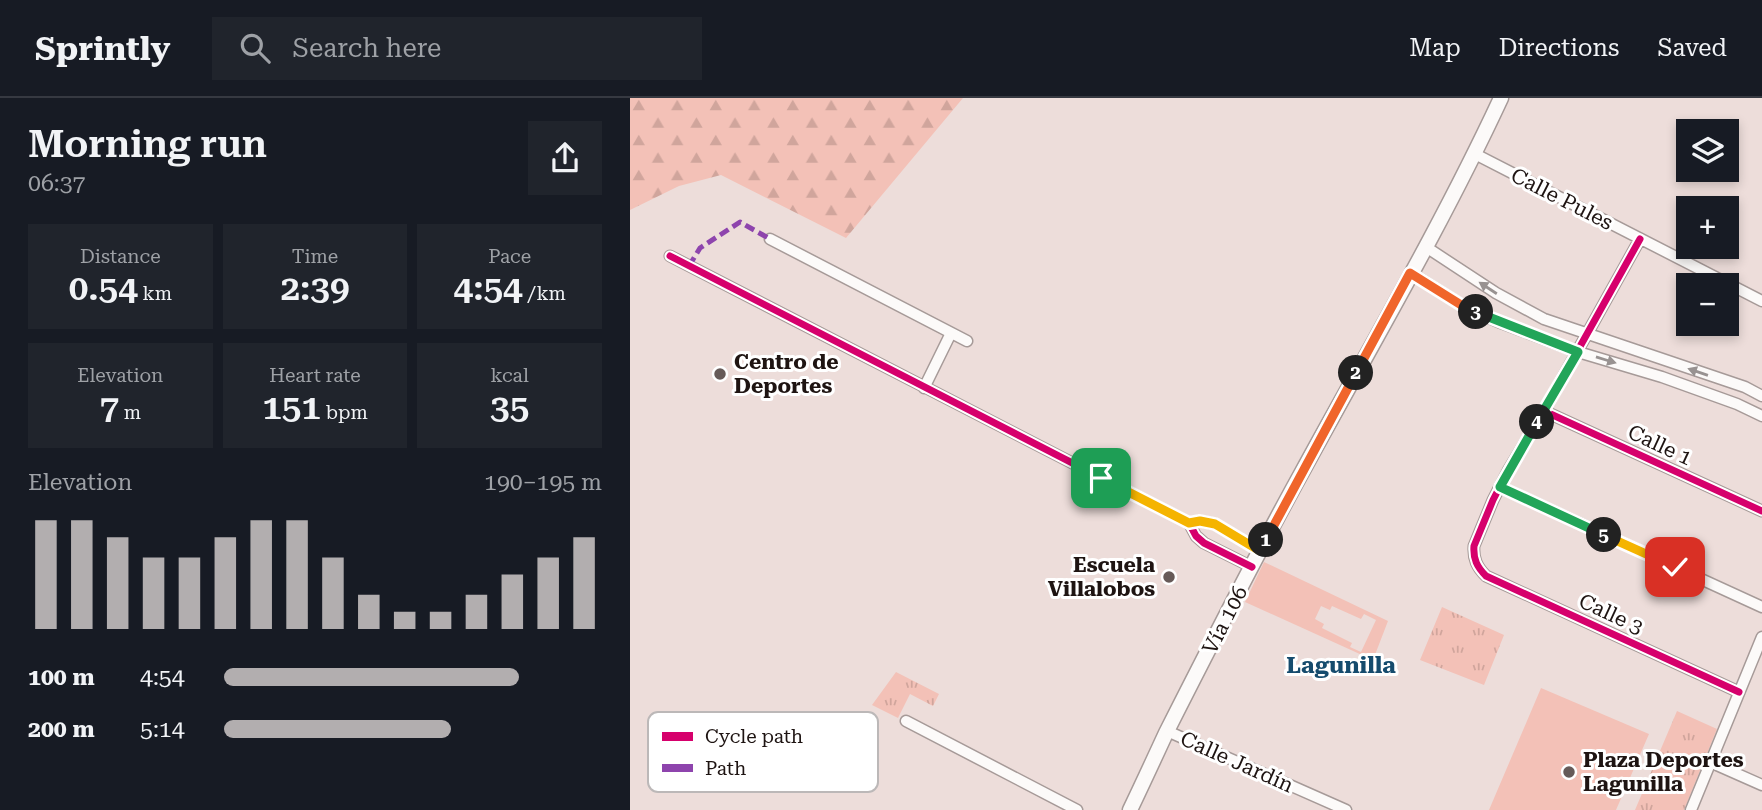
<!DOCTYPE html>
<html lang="en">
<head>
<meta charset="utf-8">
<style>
	:root { --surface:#171b24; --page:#20242c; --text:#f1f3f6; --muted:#9ea1a6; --line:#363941; --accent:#b2aeaf }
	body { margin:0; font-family:"Roboto Serif",serif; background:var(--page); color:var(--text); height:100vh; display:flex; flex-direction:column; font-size:26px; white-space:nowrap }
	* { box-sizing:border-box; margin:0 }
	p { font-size:23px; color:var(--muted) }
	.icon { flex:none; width:38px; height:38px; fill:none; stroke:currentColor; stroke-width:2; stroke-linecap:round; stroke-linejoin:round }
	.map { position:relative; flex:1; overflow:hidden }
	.drawer { display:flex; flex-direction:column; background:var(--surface); width:630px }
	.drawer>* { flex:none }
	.controls { position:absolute; left:1046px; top:21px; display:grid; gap:14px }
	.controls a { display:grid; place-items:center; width:63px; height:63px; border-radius:0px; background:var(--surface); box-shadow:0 4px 10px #0003; font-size:35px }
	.pin { position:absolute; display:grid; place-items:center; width:60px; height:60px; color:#fff; margin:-30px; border-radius:14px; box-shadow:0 4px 10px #0006 }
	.km { position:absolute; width:35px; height:35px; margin:-18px; border-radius:50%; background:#222; color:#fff; font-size:19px; line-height:35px; text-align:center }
	.round { display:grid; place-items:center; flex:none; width:74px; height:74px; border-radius:0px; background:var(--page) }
	.overview { display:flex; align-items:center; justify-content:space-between; height:119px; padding:0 28px }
	h1 { font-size:38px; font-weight:600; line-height:52px }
	.figures { display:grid; grid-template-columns:repeat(3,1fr); gap:10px; height:119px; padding:7px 28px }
	.figures div { display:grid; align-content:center; border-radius:0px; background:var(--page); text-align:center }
	.figures b { font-size:35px; font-weight:600 }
	.figures small { font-size:19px; font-weight:400 }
	.figures p { font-size:19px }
	.chart { height:196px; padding:14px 28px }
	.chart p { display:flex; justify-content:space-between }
	.chart svg { width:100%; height:126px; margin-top:7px; stroke:var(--accent); stroke-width:6 }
	ul { padding:0 28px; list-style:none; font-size:23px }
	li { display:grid; grid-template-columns:112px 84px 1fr; align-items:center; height:52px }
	li i { height:18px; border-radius:9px; background:var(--accent) }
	header { display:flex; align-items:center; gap:42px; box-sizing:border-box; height:98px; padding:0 35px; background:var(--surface); border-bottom:2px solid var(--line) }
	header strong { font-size:33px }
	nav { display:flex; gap:38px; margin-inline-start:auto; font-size:24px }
	.search { width:490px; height:63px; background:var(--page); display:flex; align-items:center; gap:18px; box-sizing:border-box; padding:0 24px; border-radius:0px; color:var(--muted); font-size:26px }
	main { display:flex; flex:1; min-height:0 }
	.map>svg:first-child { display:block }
</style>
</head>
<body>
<header>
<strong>Sprintly</strong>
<div class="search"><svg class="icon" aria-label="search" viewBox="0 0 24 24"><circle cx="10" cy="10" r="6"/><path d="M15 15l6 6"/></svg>Search here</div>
<nav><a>Map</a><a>Directions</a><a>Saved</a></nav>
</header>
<main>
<section class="drawer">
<div class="overview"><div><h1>Morning run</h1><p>06:37</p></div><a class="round"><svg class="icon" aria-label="share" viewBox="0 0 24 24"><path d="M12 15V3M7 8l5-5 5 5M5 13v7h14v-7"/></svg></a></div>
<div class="figures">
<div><p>Distance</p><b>0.54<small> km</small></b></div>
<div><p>Time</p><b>2:39</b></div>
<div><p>Pace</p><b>4:54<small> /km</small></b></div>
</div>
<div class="figures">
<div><p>Elevation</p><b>7<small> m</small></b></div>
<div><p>Heart rate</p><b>151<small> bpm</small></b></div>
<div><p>kcal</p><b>35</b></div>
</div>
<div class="chart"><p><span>Elevation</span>190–195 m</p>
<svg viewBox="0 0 160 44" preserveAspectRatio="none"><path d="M5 44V6M15 44V6M25 44V12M35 44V19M45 44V19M55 44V12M65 44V6M75 44V6M85 44V19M95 44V32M105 44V38M115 44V38M125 44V32M135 44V25M145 44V19M155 44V12"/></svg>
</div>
<ul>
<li><b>100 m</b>4:54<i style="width:78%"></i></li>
<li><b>200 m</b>5:14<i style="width:60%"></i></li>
</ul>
</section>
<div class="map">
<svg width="1132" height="712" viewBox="0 0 1132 712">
	<defs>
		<pattern id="grass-tufts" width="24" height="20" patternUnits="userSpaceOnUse" patternTransform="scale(1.75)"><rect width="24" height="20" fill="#f3c1b7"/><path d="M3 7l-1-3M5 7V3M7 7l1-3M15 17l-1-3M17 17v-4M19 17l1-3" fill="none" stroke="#d0a59c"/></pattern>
		<pattern id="forest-firs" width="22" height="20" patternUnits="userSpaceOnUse" patternTransform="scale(1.75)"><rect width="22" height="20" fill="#f3c1b7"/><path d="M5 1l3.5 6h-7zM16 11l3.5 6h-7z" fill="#d0a59c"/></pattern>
	</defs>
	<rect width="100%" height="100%" fill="#edddda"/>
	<!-- grass -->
	<path fill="url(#grass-tufts)" d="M812 509 874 537 854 587 790 562Z
		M266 574 309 596 303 608 280 596 268 620 242 607Z
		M1047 613 1087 631 1054 712H1005Z"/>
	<!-- forest -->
	<path fill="url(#forest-firs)" d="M0 0H333L216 140 91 77 49 88 0 112Z"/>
	<!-- garden -->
	<path fill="#f3c1b7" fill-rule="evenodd" d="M634 464 758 523 743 562 615 504ZM691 508 700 512 702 508 731 521 734 516 746 522 731 554 720 549 722 545 692 530 694 526 685 521Z
		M911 590 1019 636 986 712H859Z"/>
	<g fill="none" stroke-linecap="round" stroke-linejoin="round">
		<!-- minor casing -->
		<g stroke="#a69a98" stroke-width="13">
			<path id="minor" d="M845 56 1132 203
				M140 141 337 243
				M1010 141 914 313 879 371 863 402 844 448C843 461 847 469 856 478L1109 594
				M796 149 866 195 914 221 1115 289 1132 298
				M40 158 559 425 566 438 574 445 622 469
				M781 175 836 210 871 225 948 254 1032 279 1107 306 1132 318
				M294 290 321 235
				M914 313 1132 413
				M870 389 1132 509
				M559 425 570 423 585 426 630 453
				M276 623 447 712
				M537 633 716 712
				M1080 664 1132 687
				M1061 712 1132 539"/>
		</g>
		<!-- secondary casing -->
		<g stroke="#a69a98" stroke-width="17">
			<path id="secondary" d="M500 712C512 687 524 661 536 635 580 548 624 461 671 376 739 251 811 129 871 0"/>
		</g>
		<!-- minor -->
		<use href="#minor" stroke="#fcfaf9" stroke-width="10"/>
		<!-- secondary -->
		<use href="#secondary" stroke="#fcfaf9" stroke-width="14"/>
		<!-- quiet -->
		<path stroke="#8e44ad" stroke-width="5" stroke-dasharray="10 5" stroke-linecap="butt" d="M59 168 70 150 110 124 140 141"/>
		<!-- cycleway casing -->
		<g stroke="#fff" stroke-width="11">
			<path id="cycleway" d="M1010 141 914 313 879 371 863 402 844 448C843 461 847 469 856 478L1109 594
				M40 158 559 425 566 438 574 445 622 469
				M914 313 1132 413"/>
		</g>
		<!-- cycleway -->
		<use href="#cycleway" stroke="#d6006c" stroke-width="7"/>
	</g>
	<!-- one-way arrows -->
	<defs><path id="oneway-solid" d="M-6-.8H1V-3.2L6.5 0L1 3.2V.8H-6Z" transform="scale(1.75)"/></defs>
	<g fill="#989291">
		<use href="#oneway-solid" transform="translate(858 190) rotate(-147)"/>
		<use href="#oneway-solid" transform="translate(976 262) rotate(17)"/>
		<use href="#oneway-solid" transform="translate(1068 274) rotate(-161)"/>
	</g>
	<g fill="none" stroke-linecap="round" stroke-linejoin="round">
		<!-- split-1 casing -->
		<g stroke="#fff" stroke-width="14">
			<path id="split-1" d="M471 380 559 425 570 423 585 426 630 453 636 442"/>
		</g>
		<!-- split-2 casing -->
		<g stroke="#fff" stroke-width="14">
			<path id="split-2" d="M636 442 726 275"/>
		</g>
		<!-- split-3 casing -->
		<g stroke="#fff" stroke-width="14">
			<path id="split-3" d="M726 275 780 175 836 210 846 214"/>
		</g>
		<!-- split-4 casing -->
		<g stroke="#fff" stroke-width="14">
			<path id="split-4" d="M846 214 948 254 907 324"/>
		</g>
		<!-- split-5 casing -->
		<g stroke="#fff" stroke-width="14">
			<path id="split-5" d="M907 324 870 389 974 437"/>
		</g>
		<!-- split-6 casing -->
		<g stroke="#fff" stroke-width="14">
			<path id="split-6" d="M974 437 1045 469"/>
		</g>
		<!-- split-1 -->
		<use href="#split-1" stroke="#f5b400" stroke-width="9"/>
		<!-- split-2 -->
		<use href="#split-2" stroke="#f0652b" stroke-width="9"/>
		<!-- split-3 -->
		<use href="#split-3" stroke="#f0652b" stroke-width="9"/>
		<!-- split-4 -->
		<use href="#split-4" stroke="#22a559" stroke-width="9"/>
		<!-- split-5 -->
		<use href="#split-5" stroke="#22a559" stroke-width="9"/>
		<!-- split-6 -->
		<use href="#split-6" stroke="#f5b400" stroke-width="9"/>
	</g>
	<!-- markers -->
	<g fill="#665a58" stroke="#fff" stroke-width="2.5">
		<circle cx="90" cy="276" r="7"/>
		<circle cx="539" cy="479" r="7"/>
		<circle cx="939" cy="674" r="7"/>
	</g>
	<g text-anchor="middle" stroke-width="6" stroke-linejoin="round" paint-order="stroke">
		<!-- street labels -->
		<g font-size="21" fill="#1e1412" stroke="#fff">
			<text transform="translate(932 101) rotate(27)" y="7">Calle Pules</text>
			<text transform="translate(1030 347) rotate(25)" y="7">Calle 1</text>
			<text transform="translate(981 516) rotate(25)" y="7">Calle 3</text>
			<text transform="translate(595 522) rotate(-63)" y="7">Vía 106</text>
			<text transform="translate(607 664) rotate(24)" y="7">Calle Jardín</text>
		</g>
		<!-- poi labels -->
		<g font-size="21" font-weight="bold" fill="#1e1412" stroke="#fff" text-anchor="start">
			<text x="104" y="271">Centro de<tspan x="104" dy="24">Deportes</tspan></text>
			<text x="525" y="474" text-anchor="end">Escuela<tspan x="525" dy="24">Villalobos</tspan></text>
			<text x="953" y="669">Plaza Deportes<tspan x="953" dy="24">Lagunilla</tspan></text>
		</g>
		<!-- neighbourhood labels -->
		<g font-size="23" font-weight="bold" fill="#154b6d" stroke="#fff">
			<text x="711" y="575">Lagunilla</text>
		</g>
	</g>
	<!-- legend -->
	<rect x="18" y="614" width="230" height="80" rx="10" fill="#fff" stroke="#bcb8b8" stroke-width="2"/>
	<rect x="32" y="634" width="31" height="9" fill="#d6006c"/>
	<rect x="32" y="666" width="31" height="8" fill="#8e44ad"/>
	<g font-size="19" fill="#1e1412">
		<text x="75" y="645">Cycle path</text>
		<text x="75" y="677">Path</text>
	</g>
</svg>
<div class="controls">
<a><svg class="icon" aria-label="layers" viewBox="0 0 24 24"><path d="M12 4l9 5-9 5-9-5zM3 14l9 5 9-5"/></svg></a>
<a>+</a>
<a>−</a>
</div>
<div class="pin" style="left:471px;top:380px;background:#1e9e55"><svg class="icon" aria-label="arrive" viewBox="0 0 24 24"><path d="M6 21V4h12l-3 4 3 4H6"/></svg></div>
<div class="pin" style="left:1045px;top:469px;background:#d93025"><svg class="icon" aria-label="check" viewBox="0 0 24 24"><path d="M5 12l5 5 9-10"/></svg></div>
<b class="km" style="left:636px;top:442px">1</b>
<b class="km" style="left:726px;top:275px">2</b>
<b class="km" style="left:846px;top:214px">3</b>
<b class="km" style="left:907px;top:324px">4</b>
<b class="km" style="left:974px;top:437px">5</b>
</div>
</main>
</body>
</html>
